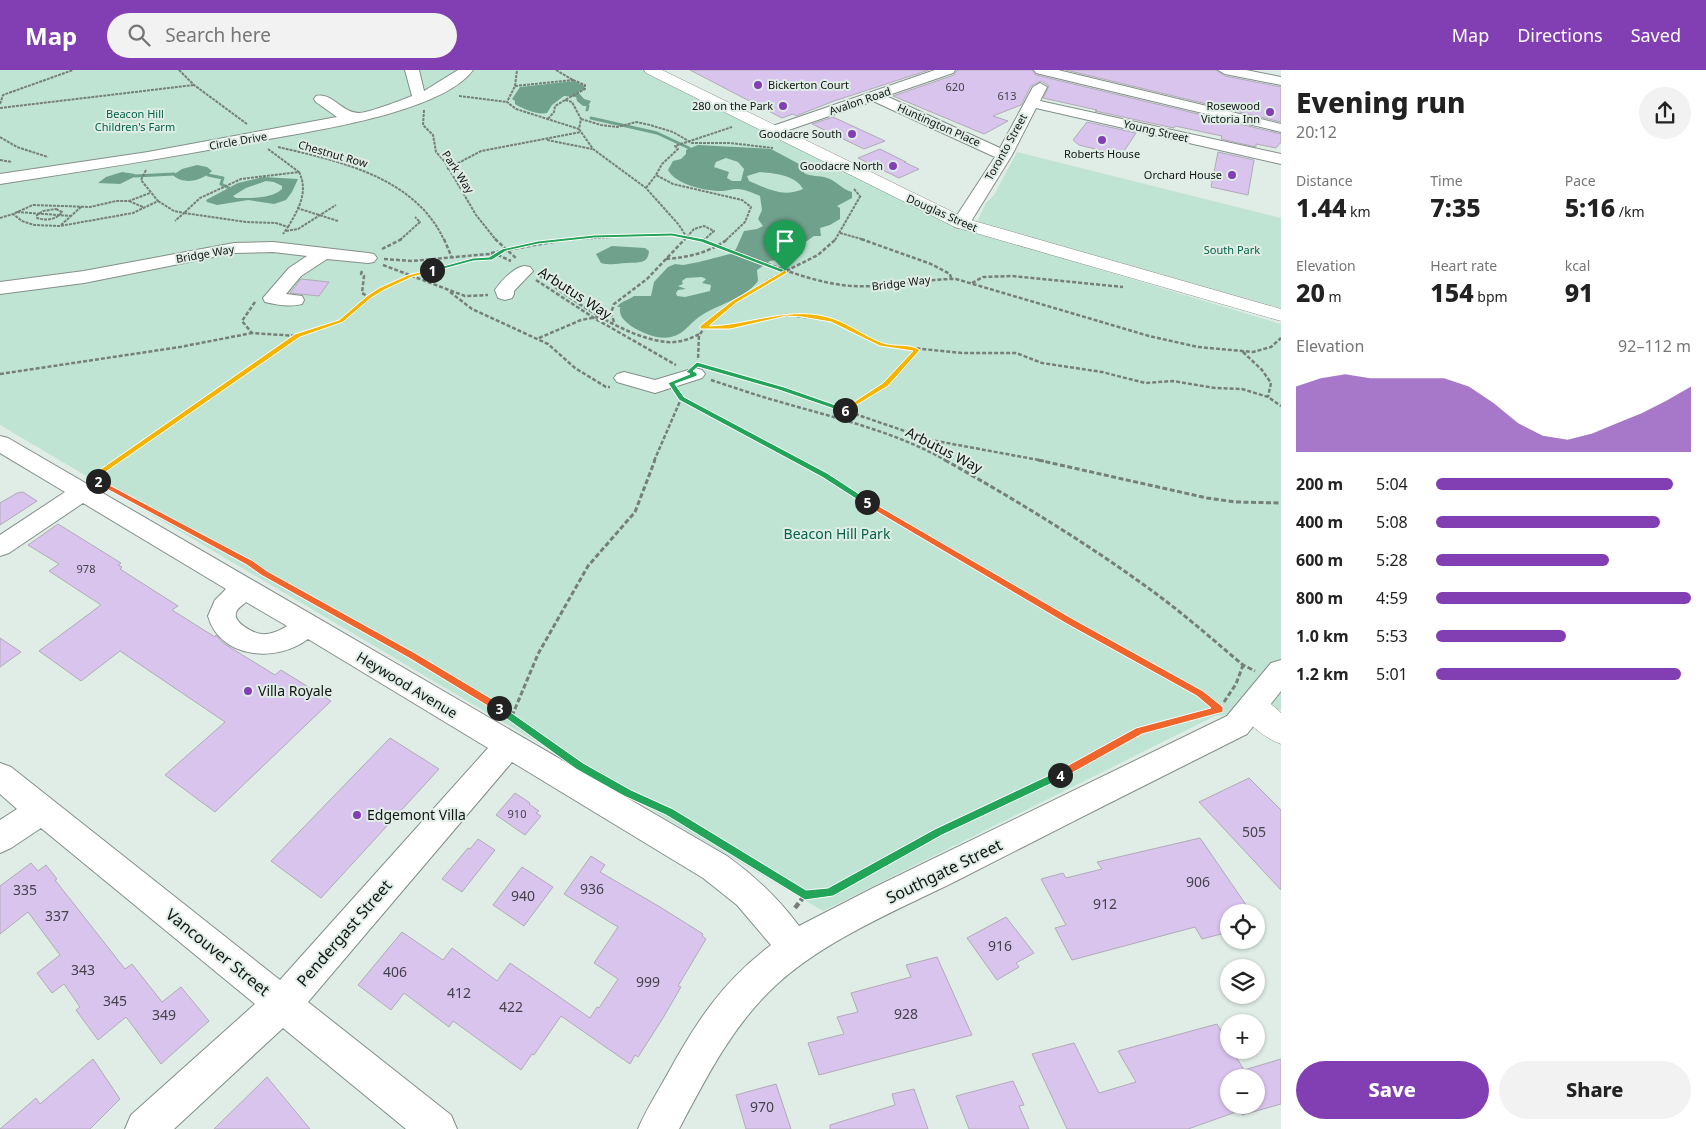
<!DOCTYPE html>
<html lang="en">
<head>
<meta charset="utf-8">
<style>
	:root { --surface:#fff; --page:#f2f2f2; --text:#222; --muted:#767676; --accent:#823fb3 }
	body { margin:0; font-family:"Noto Sans",sans-serif; background:var(--page); color:var(--text); height:100vh; display:flex; flex-direction:column; font-size:19px; white-space:nowrap }
	* { box-sizing:border-box; margin:0 }
	p { font-size:16px; color:var(--muted) }
	.icon { flex:none; width:28px; height:28px; fill:none; stroke:currentColor; stroke-width:2; stroke-linecap:round; stroke-linejoin:round }
	.map { position:relative; flex:1; overflow:hidden }
	.panel { display:flex; flex-direction:column; background:var(--surface); width:425px }
	.panel>* { flex:none }
	.tools { position:absolute; left:1220px; top:834px; display:grid; gap:10px }
	.tools a { display:grid; place-items:center; width:45px; height:45px; border-radius:50%; background:var(--surface); box-shadow:0 1px 4px #0004; font-size:25px }
	.pin { position:absolute; display:grid; place-items:center; width:42px; height:42px; color:#fff; margin:-51px -21px; border-radius:50% 50% 50% 0; rotate:-45deg; box-shadow:0 0 5px #0007 }
	.pin .icon { rotate:45deg }
	.km { position:absolute; width:25px; height:25px; margin:-12px; border-radius:50%; background:#222; color:#fff; font-size:14px; line-height:25px; text-align:center }
	.round { display:grid; place-items:center; flex:none; width:52px; height:52px; border-radius:26px; background:var(--page) }
	.headline { display:flex; align-items:center; justify-content:space-between; height:85px; padding:0 15px }
	h1 { font-size:28px; font-weight:800; line-height:38px }
	.stats { display:grid; grid-template-columns:repeat(3,1fr); gap:8px; height:85px; padding:5px 15px }
	.stats div { display:grid; align-content:center }
	.stats b { font-size:25px; font-weight:800 }
	.stats small { font-size:14px; font-weight:400 }
	.stats p { font-size:14px }
	.chart { height:140px; padding:10px 15px }
	.chart p { display:flex; justify-content:space-between }
	.chart svg { width:100%; height:90px; margin-top:5px; fill:var(--accent); opacity:.7 }
	.cta { display:flex; gap:10px; margin-top:auto; padding:10px 15px }
	.cta a { flex:1; height:58px; border-radius:30px; background:var(--accent); color:#fff; font-size:20px; font-weight:800; line-height:58px; text-align:center }
	.cta a+a { background:var(--page); color:var(--text) }
	ul { padding:0 15px; list-style:none; font-size:16px }
	li { display:grid; grid-template-columns:80px 60px 1fr; align-items:center; height:38px }
	li i { height:12px; border-radius:6px; background:var(--accent) }
	header { display:flex; align-items:center; gap:30px; box-sizing:border-box; height:70px; padding:0 25px; background:var(--accent); color:#fff }
	header strong { font-size:24px }
	nav { display:flex; gap:28px; margin-inline-start:auto; font-size:18px }
	.search { width:350px; height:45px; background:var(--page); display:flex; align-items:center; gap:12px; box-sizing:border-box; padding:0 18px; border-radius:28px; color:var(--muted); font-size:19px }
	main { display:flex; flex:1; min-height:0 }
	.map>svg:first-child { display:block }
</style>
</head>
<body>
<header>
<strong>Map</strong>
<div class="search"><svg class="icon" aria-label="search" viewBox="0 0 24 24"><circle cx="10" cy="10" r="6"/><path d="M15 15l6 6"/></svg>Search here</div>
<nav><a>Map</a><a>Directions</a><a>Saved</a></nav>
</header>
<main>
<div class="map">
<svg width="1281" height="1059" viewBox="0 0 1281 1059">
	<rect width="100%" height="100%" fill="#dfede6"/>
	<!-- green -->
	<path fill="#c0e4d4" d="M0 0H642L869 114 965 159 1281 254V640L1215 646 823 841 0 355Z
		M1017 82 1281 148V238L977 152 986 133 994 125Z"/>
	<!-- water -->
	<path fill="#70a18d" fill-rule="evenodd" d="M574 11 585 16 584 20 578 22 584 29 591 31 588 36H583L577 31 576 27 564 26 552 35 547 43C537 45 523 39 515 34V31L512 29 520 17Z
		M698 75 771 79 801 95 804 103C811 107 819 105 827 108 837 111 841 119 852 122V128L837 136 840 138V149L830 155 820 158 821 166H814L804 173 792 175 789 179 792 182 782 189 770 191 757 200 758 211C744 230 717 234 699 247 689 254 683 265 671 267 658 270 642 263 631 256 624 250 619 247 620 237H617C622 230 628 231 634 226H651L654 212 668 197 675 194 683 195 699 192 730 184 736 179 744 161 757 159 763 156 758 149 762 140 760 126C753 123 745 119 737 119 732 119 726 121 721 121 706 121 676 115 668 100L673 91 681 89 686 84V80ZM726 88 738 92 744 99 741 111H732L727 108 729 102 714 97 716 92ZM760 102C774 103 796 105 803 119 783 128 768 119 749 111L747 106ZM702 207 706 209 702 213 711 215 710 221 685 227 677 226 676 223 678 220 686 219 678 216 683 214 682 211 686 208Z
		M197 95 207 97 212 101C203 110 184 116 173 105L182 99Z
		M122 102 135 104 134 107 120 114 98 113 106 107Z
		M263 107 298 109 292 122 286 130 274 134 248 130 217 135 207 132 206 130 238 113ZM266 111 274 112 282 116V119C271 129 251 128 236 128L233 126 246 118Z
		M612 176 645 178 649 181C648 195 637 192 628 193 616 193 613 196 601 193L596 184Z"/>
	<g fill="none" stroke-linecap="round" stroke-linejoin="round">
		<!-- stream -->
		<path stroke="#70a18d" stroke-width="3" d="M587 40 588 36
			M591 48 657 63 689 78
			M208 105 223 108 221 114 229 118
			M135 106 174 104"/>
	</g>
	<!-- building -->
	<path fill="#d9c4ee" stroke="#b1abb6" fill-rule="evenodd" d="M690 0H929L834 31 796 46 793 44 782 48Z
		M957 0H1032L1036 5 1281 64V72L1276 78 1256 74V77L1221 69 1222 66 1175 56 1174 58 1095 41 1097 40 1043 28 1049 16 1041 11 1031 16 1021 35 993 46 1008 51 984 64 893 26 954 5Z
		M1066 0H1216L1225 6 1281 17V52Z
		M833 47 885 71 864 79 812 54Z
		M1087 52 1136 63 1124 81 1111 83 1079 75 1073 70Z
		M880 79 906 92H904L919 99 899 108 858 88Z
		M1218 82 1254 90 1248 125 1211 117Z
		M301 209 329 212 319 226 290 223Z
		M23 422 37 431 0 455V433L17 423Z
		M58 454 121 493 118 495 122 497 120 499 178 536 172 540 215 567 216 565 223 573 275 605 281 600 331 631 215 742 165 705 225 652 120 581 81 611 39 581 101 535 49 501 59 494 28 475Z
		M0 568 21 582 0 597Z
		M390 668 439 699 321 828 271 791Z
		M1249 708 1281 740V820L1199 732Z
		M515 723 530 733 529 734 539 741 536 743 541 746 525 765 496 745Z
		M1200 768 1251 842H1229V862L1202 869 1195 857 1072 890 1055 858 1066 855 1041 809 1063 803 1066 808 1102 799 1097 792Z
		M478 769 495 780 462 822 442 809 468 778 470 779Z
		M591 786 605 795 600 802 660 837 703 864 702 866 706 869 678 916 681 917 663 948 638 987 635 985 630 994 561 946 534 985 532 984 521 1000 453 951 449 957 404 923 391 940 358 915 402 862 443 890 452 878 497 911 510 893 590 948 597 937 599 938 618 909 594 893 618 857 564 824Z
		M31 793 38 801 46 795 57 809 55 810 125 899 132 894 162 932 181 917 209 951 161 994 126 947 98 970 76 940 80 937 64 914 52 923 37 903 60 885 28 842 0 864V816Z
		M522 797 553 817 524 856 493 835Z
		M1006 847 1034 883 1016 893 1019 897 997 910 967 868Z
		M937 887 972 965 819 1005 808 973 844 964 837 947 858 942 851 923 911 907 906 895Z
		M1217 954 1229 974V980H1232L1244 1000 1281 989V1034L1242 1045 1239 1041 1188 1059H1067L1032 984 1074 973 1099 1023 1136 1012 1118 981ZM1229 1008H1256V1035H1229Z
		M93 989 120 1029 90 1059H0L36 1028 40 1034Z
		M267 1007 310 1059H214Z
		M1013 1011 1024 1035 1019 1036 1029 1059H969L956 1026Z
		M776 1014 791 1059H746L736 1025Z
		M914 1019 928 1059H830V1055L895 1035 892 1024Z"/>
	<g fill="none" stroke-linecap="round" stroke-linejoin="round">
		<!-- minor casing -->
		<g stroke="#838f89" stroke-width="2">
			<path id="minor" d="M405 0H419L424 21 458 0H473C441 44 305 62 252 72 168 88 84 101 0 114V104L148 82 337 47 316 32 314 29 316 26C332 22 342 43 359 43 371 42 399 31 412 26Z
				M935 0H955L953 3 886 26 1000 78 1033 17 1040 13 1047 17 1040 31 1281 84V94L1036 38 1012 85 970 153 967 157 961 158 955 157 952 153 995 87 873 31 777 64H767L765 61 767 58Z
				M1034 0H1058L1281 54V62L1036 3Z
				M1218 0H1246L1281 7V15L1225 4Z
				M273 172 368 183 374 184 377 188 374 192 368 193 327 189 301 206 286 224 302 226 304 230 302 234C290 237 277 235 265 232L263 228 289 198 307 186 273 182 234 183 84 213 0 224V212L84 201 234 173Z
				M524 196 530 197 533 201 514 221V224L512 228 505 230 498 228 495 220C501 211 513 198 524 196Z
				M695 298 702 300 705 304 702 308 655 323 617 312 614 308 617 304 624 302 655 310Z
				M0 366 8 368 727 786C755 806 778 828 799 856L873 818 1227 646 1271 593 1281 590V621L1247 664C1151 712 1054 761 958 810 898 840 824 870 775 916 732 956 706 1008 679 1059H638C646 1040 657 1023 667 1005 696 952 722 912 771 875L737 835 703 808 512 692 308 932 451 1045 457 1059H406L283 958 174 1059H125L131 1045 255 934 41 758 11 778 0 783V750L17 739 0 724V693L11 697 280 910 488 678 308 569C277 593 220 589 208 546L215 530 226 519 83 433 9 483 0 486V465L65 422 0 383ZM246 532 287 556C279 561 270 565 261 564 253 563 233 552 236 543 237 538 243 535 246 532Z"/>
		</g>
		<!-- major casing -->
		<g stroke="#838f89" stroke-width="1">
			<path id="major" d="M644 0H662L967 149 1281 239V251L955 157 646 3Z
				M1253 624 1264 628 1281 643V674C1264 668 1246 653 1238 637L1242 628Z"/>
		</g>
		<!-- path-far3 -->
		<path stroke="#767f7b" stroke-width="2" stroke-dasharray="3 1" stroke-linecap="butt" d="M179 0 194 15 247 54
			M556 0 573 10
			M573 10 585 15V19L565 30 572 32 581 49 579 59 516 39 507 32 515 16Z
			M515 16 517 0
			M459 26 507 32
			M0 34 3 25 73 0
			M0 38 194 15
			M424 40 423 55 433 65 436 82 445 92 476 145 496 170
			M548 49 554 42 555 36 565 30
			M581 49 601 55 617 57 636 52 650 55 673 62 692 73H730L773 78
			M579 59 593 79 646 118 679 155 686 166
			M0 67 17 77 48 87
			M547 70 592 79
			M278 77C339 91 415 107 444 170
			M268 79 299 102 241 109 200 128 184 143 246 152 276 153 288 157 283 164
			M0 90 12 92
			M447 99 481 81 581 62
			M146 100 141 110 158 131 133 143 60 156 34 155 22 151 13 144 33 135 90 137 116 131H129L150 123
			M646 118 656 105
			M854 119 860 126
			M129 131 143 137
			M158 131 174 141 184 143 175 151
			M297 138 338 151
			M56 139 62 142C56 150 46 151 37 148V145L43 141Z
			M17 142 71 146
			M0 148 13 144
			M61 155 81 137
			M288 157C298 140 309 122 299 102
			M286 161 298 159 336 135
			M840 163 865 170
			M400 170 420 152 415 147
			M558 170 672 164 699 170
			M684 170 694 159 704 156 714 161 704 170
			M726 170 745 152 751 137 742 130 673 114 656 105 662 94 678 79 675 76 732 57
			M835 170 861 125"/>
		<!-- path-far2 -->
		<path stroke="#767f7b" stroke-width="2.5" stroke-dasharray="4 2" stroke-linecap="butt" d="M444 169 452 188
			M495 169 517 189
			M693 169C744 180 790 208 842 215 881 220 918 209 956 209L1149 266 1198 277 1253 282 1271 277 1281 268
			M861 169 931 194 950 204 951 208
			M703 171 705 169
			M382 179 402 169
			M491 183 569 169
			M384 189 412 191 488 184 498 185 511 191
			M666 189C690 187 708 183 728 169
			M383 195 465 226 488 225
			M362 201 361 204 364 206 362 223 369 227
			M540 206C574 231 623 267 666 272 677 273 689 270 699 264L698 290
			M536 210 594 248 676 295
			M972 213 983 207 1012 206 1123 217
			M450 222 472 239 548 274 575 298 606 317H610
			M255 232 242 251 252 263 297 266
			M614 252 611 243 614 234 647 209 685 169
			M702 258 730 257 786 245 832 250 882 275 962 283H1016L1042 293 1102 302 1145 313 1173 311 1215 318 1242 319 1268 327 1281 336
			M700 264 710 250 738 230 774 207 818 185 836 169
			M539 268 581 250 603 246
			M1243 282 1262 300 1271 313 1268 327
			M712 299 782 319 931 370 1044 391
			M0 304 180 277 252 263
			M711 310C733 317 755 325 777 331 835 348 894 361 947 391
			M679 328 798 391
			M846 340 885 314 917 280
			M117 391 297 266 341 251 381 219 410 206 473 189H490L498 185
			M654 391 681 329 679 323"/>
		<!-- path-far1 -->
		<path stroke="#767f7b" stroke-width="3" stroke-dasharray="5 2.5" stroke-linecap="butt" d="M796 390 1025 525 1200 623 1219 639
			M945 390C1021 433 1097 479 1167 532 1193 552 1218 574 1243 595L1255 601
			M1038 390 1207 428 1236 432 1281 433
			M93 407 119 390
			M206 470 412 585 512 647
			M1224 632 1236 614 1243 595
			M524 655 512 646 538 584 588 496 635 442 655 390
			M1102 681 1139 660 1210 642"/>
		<!-- path -->
		<path stroke="#767f7b" stroke-width="4.5" stroke-dasharray="6 3" stroke-linecap="butt" d="M758 796 805 825 829 823 938 762 1044 714 1104 680
			M795 838 805 825"/>
		<!-- minor -->
		<use href="#minor" fill="#fff" fill-rule="evenodd"/>
		<!-- major -->
		<use href="#major" fill="#fff" fill-rule="evenodd"/>
	</g>
	<!-- split-1 -->
	<path fill="#22a559" stroke="#fff" d="M672 163 704 169 787 201 783 203 701 172 672 166 594 168 538 174 506 181 492 190 473 191 432 202 429 200 473 188 489 187 502 179 538 171 594 165Z"/>
	<!-- split-2 -->
	<path fill="#f5b400" stroke="#fff" d="M432 199 434 201 412 207 384 220 371 228 343 252 300 267 97 408 101 410V413H96L88 408 295 264 339 250 367 226 379 218 408 205Z"/>
	<!-- split-3 -->
	<path fill="#f0652b" stroke="#fff" d="M98 409 253 491 267 501 415 583 502 635V641H496L409 588 261 505 247 495 96 413 95 411Z"/>
	<!-- split-4 -->
	<path fill="#22a559" stroke="#fff" d="M499 634 583 693 631 720 673 739 806 820 828 818 935 759 1056 702H1063L1064 705 1063 708 942 765 833 826 805 830 666 745 624 726 576 699 496 641 494 638Z"/>
	<!-- split-5 -->
	<path fill="#f0652b" stroke="#fff" d="M864 431H870L1073 549 1203 621 1223 637V642L1142 664 1063 708H1056V702L1136 658 1211 638 1197 626 1067 554 864 434Z"/>
	<!-- split-6 -->
	<path fill="#22a559" stroke="#fff" d="M697 292 784 317 847 339V342H843L779 320 698 297 693 301 697 303V306L675 314 684 327 827 403 870 431V434H864L822 407 679 330 668 313 690 304 686 302Z"/>
	<!-- split-7 -->
	<path fill="#f5b400" stroke="#fff" d="M785 200 787 203 736 233 709 256C751 255 792 234 834 249 851 255 866 267 883 273 895 277 910 273 920 280L888 316 845 342 842 340 843 339 883 313 913 281 880 276 831 252 802 247 786 246 730 259H700V256L732 231Z"/>
	<!-- markers -->
	<g fill="#823fb3" stroke="#dfede6" stroke-width="2">
		<circle cx="758" cy="15" r="5"/>
		<circle cx="783" cy="36" r="5"/>
		<circle cx="1270" cy="42" r="5"/>
		<circle cx="852" cy="64" r="5"/>
		<circle cx="1102" cy="70" r="5"/>
		<circle cx="893" cy="96" r="5"/>
		<circle cx="1232" cy="105" r="5"/>
		<circle cx="248" cy="621" r="5"/>
		<circle cx="357" cy="745" r="5"/>
	</g>
	<g text-anchor="middle" stroke-width="4" stroke-linejoin="round" paint-order="stroke">
		<!-- far-poi labels -->
		<g font-size="11" fill="#121614" stroke="#dfede6" text-anchor="end">
			<text x="768" y="19" text-anchor="start">Bickerton Court</text>
			<text x="773" y="40">280 on the Park</text>
			<text x="1260" y="40">Rosewood<tspan x="1260" dy="13">Victoria Inn</tspan></text>
			<text x="842" y="68">Goodacre South</text>
			<text x="1102" y="88" text-anchor="middle">Roberts House</text>
			<text x="883" y="100">Goodacre North</text>
			<text x="1222" y="109">Orchard House</text>
		</g>
		<!-- number labels -->
		<g font-size="11" fill="#44424a">
			<text x="955" y="21">620</text>
			<text x="1007" y="30">613</text>
			<text x="86" y="503">978</text>
			<text x="517" y="748">910</text>
		</g>
		<!-- far-street labels -->
		<g font-size="11" fill="#121614" stroke="#dfede6">
			<text transform="translate(860 31) rotate(-19)" y="4">Avalon Road</text>
			<text transform="translate(939 55) rotate(24)" y="4">Huntington Place</text>
			<text transform="translate(1156 61) rotate(13)" y="4">Young Street</text>
			<text transform="translate(238 71) rotate(-10)" y="4">Circle Drive</text>
			<text transform="translate(1006 77) rotate(-61)" y="4">Toronto Street</text>
			<text transform="translate(333 84) rotate(16)" y="4">Chestnut Row</text>
			<text transform="translate(458 102) rotate(57)" y="4">Park Way</text>
			<text transform="translate(942 143) rotate(24)" y="4">Douglas Street</text>
			<text transform="translate(205 184) rotate(-10)" y="4">Bridge Way</text>
			<text transform="translate(901 213) rotate(-7)" y="4">Bridge Way</text>
		</g>
		<!-- far-park labels -->
		<g font-size="11" fill="#036449" stroke="#dfede6">
			<text x="135" y="48">Beacon Hill<tspan x="135" dy="13">Children's Farm</tspan></text>
			<text x="1232" y="184">South Park</text>
		</g>
		<!-- street labels -->
		<g font-size="14" fill="#121614" stroke="#dfede6">
			<text transform="translate(575 223) rotate(33)" y="5">Arbutus Way</text>
			<text transform="translate(944 380) rotate(27)" y="5">Arbutus Way</text>
			<text transform="translate(407 615) rotate(31)" y="5">Heywood Avenue</text>
		</g>
		<!-- park labels -->
		<g font-size="14" fill="#036449" stroke="#dfede6">
			<text x="837" y="469">Beacon Hill Park</text>
		</g>
		<!-- poi labels -->
		<g font-size="14" fill="#121614" stroke="#dfede6" text-anchor="start">
			<text x="258" y="626">Villa Royale</text>
			<text x="367" y="750">Edgemont Villa</text>
		</g>
		<!-- near-number labels -->
		<g font-size="14" fill="#44424a">
			<text x="1254" y="767">505</text>
			<text x="1198" y="817">906</text>
			<text x="592" y="824">936</text>
			<text x="25" y="825">335</text>
			<text x="523" y="831">940</text>
			<text x="1105" y="839">912</text>
			<text x="57" y="851">337</text>
			<text x="1000" y="881">916</text>
			<text x="83" y="905">343</text>
			<text x="395" y="907">406</text>
			<text x="648" y="917">999</text>
			<text x="459" y="928">412</text>
			<text x="115" y="936">345</text>
			<text x="511" y="942">422</text>
			<text x="906" y="949">928</text>
			<text x="164" y="950">349</text>
			<text x="762" y="1042">970</text>
		</g>
		<!-- near-street labels -->
		<g font-size="16" fill="#121614" stroke="#dfede6">
			<text transform="translate(944 801) rotate(-26)" y="6">Southgate Street</text>
			<text transform="translate(344 863) rotate(-49)" y="6">Pendergast Street</text>
			<text transform="translate(218 882) rotate(39)" y="6">Vancouver Street</text>
		</g>
	</g>
</svg>
<div class="tools">
<a><svg class="icon" aria-label="locate" viewBox="0 0 24 24"><circle cx="12" cy="12" r="6"/><path d="M12 2v4M12 18v4M2 12h4M18 12h4"/></svg></a>
<a><svg class="icon" aria-label="layers" viewBox="0 0 24 24"><path d="M12 4l9 5-9 5-9-5zM3 14l9 5 9-5"/></svg></a>
<a>+</a>
<a>−</a>
</div>
<div class="pin" style="left:785px;top:201px;background:#1e9e55"><svg class="icon" aria-label="arrive" viewBox="0 0 24 24"><path d="M6 21V4h12l-3 4 3 4H6"/></svg></div>
<b class="km" style="left:432px;top:200px">1</b>
<b class="km" style="left:98px;top:411px">2</b>
<b class="km" style="left:499px;top:638px">3</b>
<b class="km" style="left:1060px;top:705px">4</b>
<b class="km" style="left:867px;top:432px">5</b>
<b class="km" style="left:845px;top:340px">6</b>
</div>
<section class="panel">
<div class="headline"><div><h1>Evening run</h1><p>20:12</p></div><a class="round"><svg class="icon" aria-label="share" viewBox="0 0 24 24"><path d="M12 15V3M7 8l5-5 5 5M5 13v7h14v-7"/></svg></a></div>
<div class="stats">
<div><p>Distance</p><b>1.44<small> km</small></b></div>
<div><p>Time</p><b>7:35</b></div>
<div><p>Pace</p><b>5:16<small> /km</small></b></div>
</div>
<div class="stats">
<div><p>Elevation</p><b>20<small> m</small></b></div>
<div><p>Heart rate</p><b>154<small> bpm</small></b></div>
<div><p>kcal</p><b>91</b></div>
</div>
<div class="chart"><p><span>Elevation</span>92–112 m</p>
<svg viewBox="0 0 160 44" preserveAspectRatio="none"><path d="M0 44V12L10 8L20 6L30 8L40 8L50 8L60 8L70 12L80 20L90 30L100 36L110 38L120 35L130 30L140 25L150 19L160 12V44z"/></svg>
</div>
<ul>
<li><b>200 m</b>5:04<i style="width:93%"></i></li>
<li><b>400 m</b>5:08<i style="width:88%"></i></li>
<li><b>600 m</b>5:28<i style="width:68%"></i></li>
<li><b>800 m</b>4:59<i style="width:100%"></i></li>
<li><b>1.0 km</b>5:53<i style="width:51%"></i></li>
<li><b>1.2 km</b>5:01<i style="width:96%"></i></li>
</ul>
<div class="cta"><a>Save</a><a>Share</a></div>
</section>
</main>
</body>
</html>
